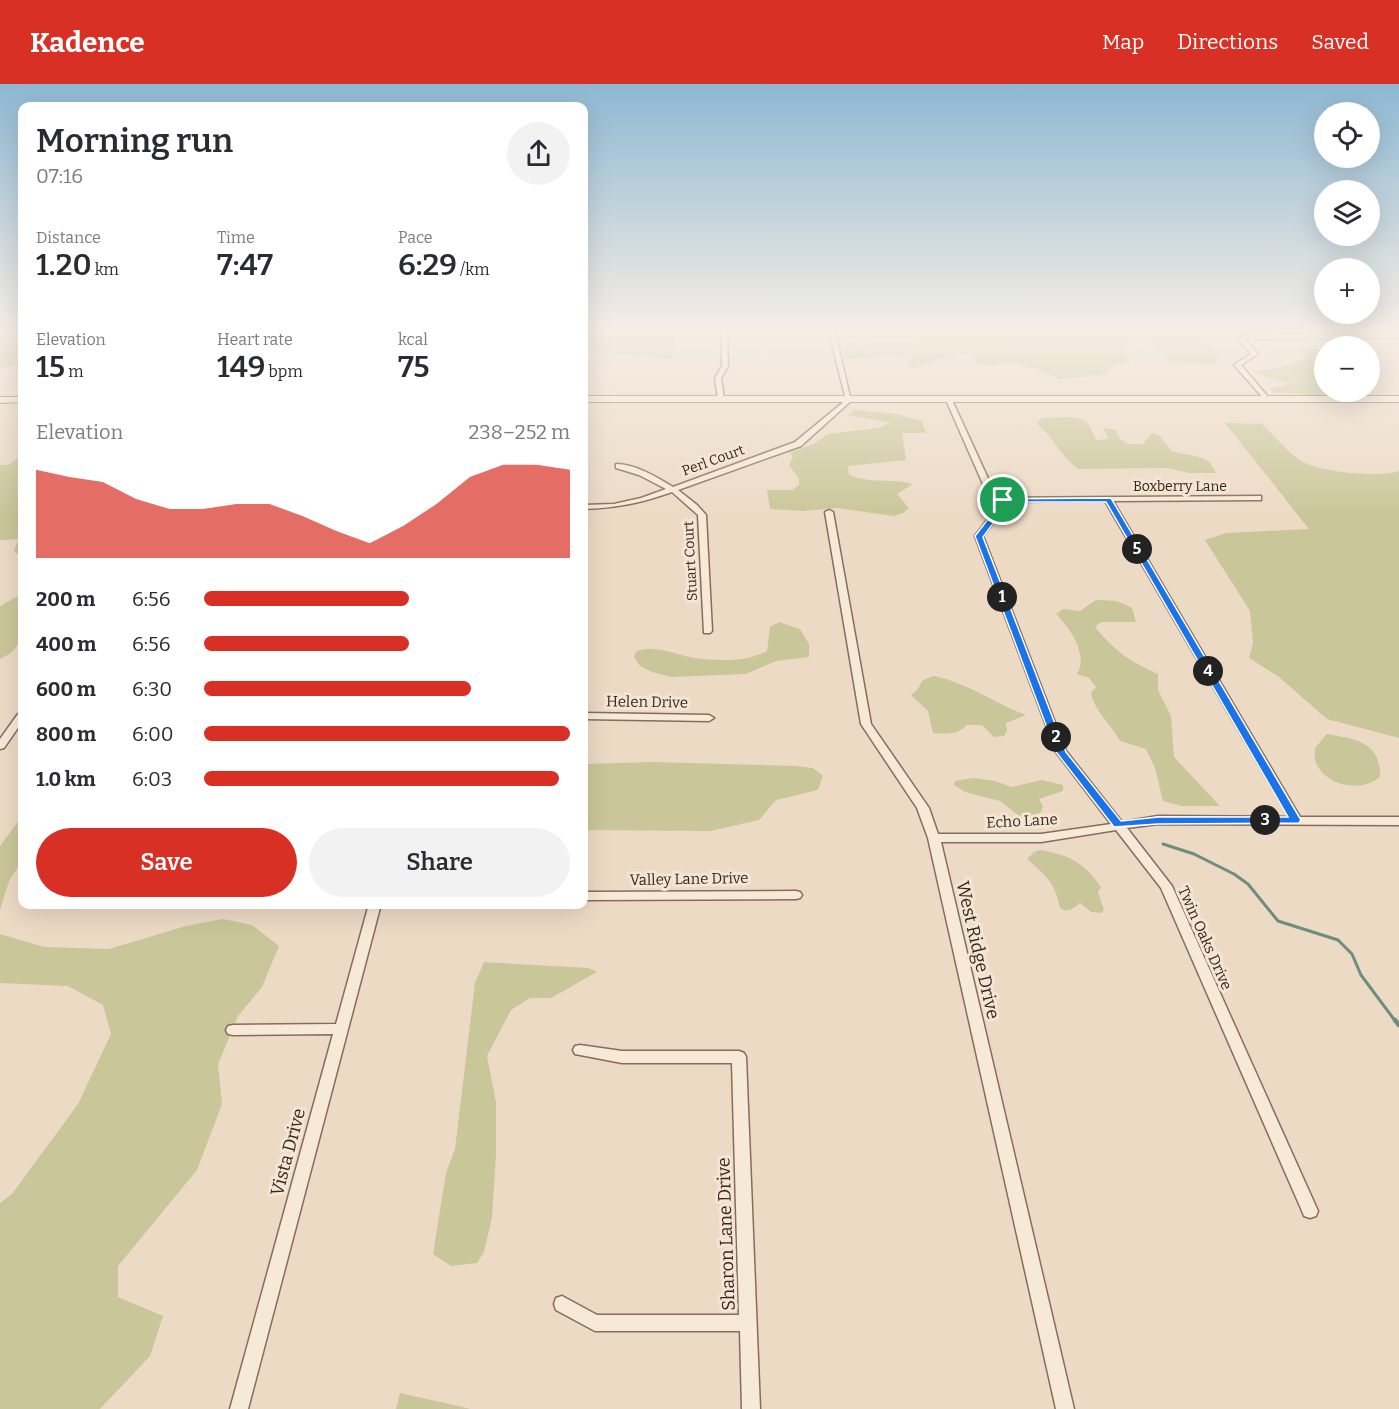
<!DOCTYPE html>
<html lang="en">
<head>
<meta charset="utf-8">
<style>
	:root { --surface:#fff; --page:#f2f2f3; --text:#2b2b33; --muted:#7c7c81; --accent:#d93025 }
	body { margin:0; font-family:Bitter,serif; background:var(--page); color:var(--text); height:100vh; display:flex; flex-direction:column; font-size:22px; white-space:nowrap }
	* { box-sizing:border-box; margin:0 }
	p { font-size:20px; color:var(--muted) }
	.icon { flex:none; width:33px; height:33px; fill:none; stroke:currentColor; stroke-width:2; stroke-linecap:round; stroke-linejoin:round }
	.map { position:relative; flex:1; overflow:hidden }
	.drawer { position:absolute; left:18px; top:18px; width:570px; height:807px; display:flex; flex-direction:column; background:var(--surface); border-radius:12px; box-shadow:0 6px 24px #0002 }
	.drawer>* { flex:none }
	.tools { position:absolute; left:1314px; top:18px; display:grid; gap:12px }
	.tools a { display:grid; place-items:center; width:66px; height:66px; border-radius:50%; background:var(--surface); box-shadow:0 6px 24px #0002; font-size:30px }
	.pin { position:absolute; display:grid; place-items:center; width:51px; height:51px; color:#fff; margin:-26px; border:3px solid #fff; border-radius:50%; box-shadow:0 2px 6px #0007 }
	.km { position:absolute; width:30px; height:30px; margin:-15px; border-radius:50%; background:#222; color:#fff; font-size:16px; line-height:30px; text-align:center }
	.round { display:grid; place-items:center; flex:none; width:63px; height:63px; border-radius:32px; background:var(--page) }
	.head { display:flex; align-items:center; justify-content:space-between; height:102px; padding:0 18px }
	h1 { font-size:33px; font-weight:600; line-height:45px }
	.metrics { display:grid; grid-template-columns:repeat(3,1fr); gap:9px; height:102px; padding:6px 18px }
	.metrics div { display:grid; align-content:center }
	.metrics b { font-size:30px; font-weight:600 }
	.metrics small { font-size:16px; font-weight:400 }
	.metrics p { font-size:16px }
	.chart { height:168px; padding:12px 18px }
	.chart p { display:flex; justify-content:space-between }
	.chart svg { width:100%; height:108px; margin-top:6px; fill:var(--accent); opacity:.7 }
	.button { display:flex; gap:12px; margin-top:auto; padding:12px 18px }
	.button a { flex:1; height:69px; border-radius:36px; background:var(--accent); color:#fff; font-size:24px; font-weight:600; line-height:69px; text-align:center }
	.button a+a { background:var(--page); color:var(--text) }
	ul { padding:0 18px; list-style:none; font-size:20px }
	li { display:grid; grid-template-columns:96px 72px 1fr; align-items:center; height:45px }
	li i { height:15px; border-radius:8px; background:var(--accent) }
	header { display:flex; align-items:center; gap:36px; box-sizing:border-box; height:84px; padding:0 30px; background:var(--accent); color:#fff }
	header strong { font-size:28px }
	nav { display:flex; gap:33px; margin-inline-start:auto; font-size:21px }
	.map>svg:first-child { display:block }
</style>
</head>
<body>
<header>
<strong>Kadence</strong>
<nav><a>Map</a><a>Directions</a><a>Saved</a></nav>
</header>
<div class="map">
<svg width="1399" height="1325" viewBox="0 0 1399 1325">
	<rect width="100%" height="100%" fill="#ecdac5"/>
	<!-- green -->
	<path fill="#c9c799" d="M584 248H677L674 251 673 275 595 268 584 263Z
		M927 248H1208L1206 253C1210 263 1221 268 1217 280L1168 279 1165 271 1142 256 1126 263 1124 267 1130 278 1113 282 1108 290 1059 295 1036 285 1012 279 1003 278 996 282 977 281 971 269 959 270 914 284 908 282 912 271 844 275 842 266 845 258 854 259 860 264 875 257 908 258 914 253Z
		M0 253H22V281L0 284Z
		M1297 265 1324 266V273L1318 276 1324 279V308H1341L1343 310 1322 312 1274 308 1270 305C1276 302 1281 304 1287 300L1286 298 1271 295 1252 287 1270 286 1306 275Z
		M854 326 897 330 922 337 926 349H902L906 376 848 382 849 391C869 400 892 394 913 400L897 410 909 424 903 429 894 432 837 424 803 427 770 425 767 406H792L799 401V395L789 381 793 373 790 368 814 360 827 350 878 344 891 339 848 331Z
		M1070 333C1086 334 1091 341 1096 356L1109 355 1103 344 1116 346 1119 354 1128 360H1143L1152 349 1160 352 1171 367C1189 373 1208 368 1216 389H1190L1167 384 1078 385C1061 372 1053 353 1037 340L1041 334Z
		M1225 339 1262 340C1273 350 1290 371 1303 378 1322 388 1379 394 1399 387V654L1327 635 1279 593 1249 574 1253 559 1250 527 1205 456 1226 449 1309 445Z
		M22 370V469L17 470 14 466 19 455 0 456V381H9Z
		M22 510V556L11 569 0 575V522Z
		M1096 516 1117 517 1132 524 1136 538H1101L1095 543C1115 567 1129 577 1158 590V606L1171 632 1174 673 1220 722H1181L1163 717 1155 684 1146 665 1120 657C1111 640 1095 628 1091 609L1096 603 1089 594 1077 590C1089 571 1069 543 1056 530L1063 525 1080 527Z
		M779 538 800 545 809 560V573L776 577 746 590 671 593 652 588 640 582 634 573 636 568C653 558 681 574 703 575 724 577 748 577 767 567L770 543Z
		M933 592C966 598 994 619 1026 631L1006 639 1007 647 1004 652 994 653 982 641H967C957 651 947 650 933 649L928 627 911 611 918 605 922 597Z
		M1327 650C1356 655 1381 658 1380 693 1361 709 1326 702 1316 679 1314 675 1315 668 1315 664Z
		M653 678 797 682 813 684 823 692 818 706 776 716 759 736 710 747 584 746V680Z
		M973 694 995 697 1012 703 1042 696 1063 701V707L1039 715 1043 722 1041 728 1030 734H1022L1000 717 965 708 954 701 955 697Z
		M22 732V777L9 797 0 826V762Z
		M1040 766C1069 771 1084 778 1101 803L1098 808 1104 826 1101 829 1091 828 1080 819C1073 825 1068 829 1060 824 1055 798 1046 792 1027 775L1034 768Z
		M223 835 252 841 279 862 262 903 238 932 218 980 222 1020 197 1086 118 1182V1213L163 1232 150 1272 100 1325H0V1119L12 1110 78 1020 111 950 103 921 68 902 0 899V850L44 863 109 865 186 842Z
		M484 878 588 884 597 888 551 914H530L511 926 487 972 496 1018V1072L492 1133 484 1168 477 1179 451 1182 433 1170 446 1089 455 1065 475 899Z
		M400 1309 467 1324 470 1325H396Z"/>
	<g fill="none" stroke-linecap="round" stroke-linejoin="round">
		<!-- stream-far1 -->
		<path stroke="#6d8d80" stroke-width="3" d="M1163 760 1194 770 1234 790 1248 800 1278 837 1338 856 1352 870 1361 891 1396 938"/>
		<!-- stream -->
		<path stroke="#6d8d80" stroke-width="4.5" d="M1395 936 1399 941"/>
		<!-- minor casing -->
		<g stroke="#866c5c" stroke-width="3">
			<path id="minor" d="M721 248H727L728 282 721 294 724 315 721 317 718 315 715 294 722 282Z
				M829 248H835L851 317 801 362 678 406 697 421 706 431 712 547 710 549H704L698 431 672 408C641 419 616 424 584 425V421L614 420 641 414 666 405 639 391 616 384V380C635 380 657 393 673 403L795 358 846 316Z
				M1399 250V254L1245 255 1258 270 1241 281 1269 314 1270 315 1267 317 1265 316 1234 281 1251 270 1239 256 1243 251Z
				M949 314 952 316 997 414 1261 412V416H1258L1113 417 1300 733H1399V741L1158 740 1127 744 1172 802 1318 1127 1316 1132 1310 1134 1304 1132 1302 1127 1161 804 1116 746 1041 758H941L1074 1325H1056L928 754 917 724 861 640 825 428 829 426 833 428 871 640 929 724 938 750H1041L1111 740 1056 668 975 452 992 430 990 416 946 316ZM1105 417 1289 733 1158 732 1122 738 1066 667 983 452 1000 430 998 418Z
				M22 629V638L4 664 0 665V655L18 630Z
				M584 629 709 631 714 634 709 637 584 635Z
				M796 807 800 808 802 811 800 814 796 815 584 816V808Z
				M369 820H381L248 1325H230L333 950 233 951 228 950 226 946 228 942 233 941 336 940Z
				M580 961 622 967H739L744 969 746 973 760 1325H742L740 1247H595L556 1226 554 1220 556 1214 562 1212 597 1231H739L732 979H622L575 970 573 966 575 962Z"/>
		</g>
		<!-- tertiary casing -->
		<g stroke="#866c5c" stroke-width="2">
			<path id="tertiary" d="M584 312H1399V318H584Z
				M0 313H22V318L0 319Z"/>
		</g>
		<!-- minor -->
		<use href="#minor" fill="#f7e9d7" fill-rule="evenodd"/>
		<!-- tertiary -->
		<use href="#tertiary" fill="#f7e9d7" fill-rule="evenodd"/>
	</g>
	<!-- sky -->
	<linearGradient id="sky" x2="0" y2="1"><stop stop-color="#8db8d3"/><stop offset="0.57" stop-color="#f6eee5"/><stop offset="1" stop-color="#f6eee5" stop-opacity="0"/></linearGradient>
	<rect width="1399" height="433" fill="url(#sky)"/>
	<!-- route -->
	<path fill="#1a73e8" stroke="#fff" stroke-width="1.5" fill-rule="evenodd" d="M1111 414 1301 736 1299 739 1158 740 1114 743 1056 668 975 452 992 430 991 415ZM998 418H1106L1288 733H1158L1121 737 1066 668 983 453 1000 430Z"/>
	<g text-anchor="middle" stroke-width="6" stroke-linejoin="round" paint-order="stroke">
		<!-- far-street labels -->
		<g font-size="14" fill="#36271f" stroke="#f4e5d4">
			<text transform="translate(713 376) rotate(-20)" y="5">Perl Court</text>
			<text x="1180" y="407">Boxberry Lane</text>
			<text transform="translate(690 477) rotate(-93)" y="5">Stuart Court</text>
		</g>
		<!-- street labels -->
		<g font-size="15" fill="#36271f" stroke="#f4e5d4">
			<text transform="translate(647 618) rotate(1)" y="5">Helen Drive</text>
			<text transform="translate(1022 737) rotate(-3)" y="5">Echo Lane</text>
			<text transform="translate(689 795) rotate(-1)" y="5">Valley Lane Drive</text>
			<text transform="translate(1205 854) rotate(66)" y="5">Twin Oaks Drive</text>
		</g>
		<!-- near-street labels -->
		<g font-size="18" fill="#36271f" stroke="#f4e5d4">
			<text transform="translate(978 866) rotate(77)" y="6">West Ridge Drive</text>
			<text transform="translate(288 1068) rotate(-75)" y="6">Vista Drive</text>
			<text transform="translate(726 1150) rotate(-92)" y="6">Sharon Lane Drive</text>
		</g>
	</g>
</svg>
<div class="tools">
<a><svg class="icon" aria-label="locate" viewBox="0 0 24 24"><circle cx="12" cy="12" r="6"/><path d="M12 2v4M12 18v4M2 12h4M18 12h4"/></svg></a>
<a><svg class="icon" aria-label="layers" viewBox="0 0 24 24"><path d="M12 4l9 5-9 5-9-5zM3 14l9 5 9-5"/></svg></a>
<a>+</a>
<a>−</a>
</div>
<div class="pin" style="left:1003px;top:416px;background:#1e9e55"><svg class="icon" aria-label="arrive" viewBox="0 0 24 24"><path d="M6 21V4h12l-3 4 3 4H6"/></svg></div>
<b class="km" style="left:1002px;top:513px">1</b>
<b class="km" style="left:1056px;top:653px">2</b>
<b class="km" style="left:1265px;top:736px">3</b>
<b class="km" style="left:1208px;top:587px">4</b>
<b class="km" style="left:1137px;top:465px">5</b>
<section class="drawer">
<div class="head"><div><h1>Morning run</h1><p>07:16</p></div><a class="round"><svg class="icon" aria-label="share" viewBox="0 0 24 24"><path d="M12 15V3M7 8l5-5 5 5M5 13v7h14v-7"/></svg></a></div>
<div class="metrics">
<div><p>Distance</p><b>1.20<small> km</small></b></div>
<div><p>Time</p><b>7:47</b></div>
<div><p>Pace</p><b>6:29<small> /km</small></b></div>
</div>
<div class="metrics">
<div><p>Elevation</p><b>15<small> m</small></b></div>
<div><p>Heart rate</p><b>149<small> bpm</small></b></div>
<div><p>kcal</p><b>75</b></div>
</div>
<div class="chart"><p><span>Elevation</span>238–252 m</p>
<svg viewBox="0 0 160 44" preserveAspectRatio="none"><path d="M0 44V8L10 11L20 13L30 20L40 24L50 24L60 22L70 22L80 27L90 33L100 38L110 31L120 22L130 11L140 6L150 6L160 8V44z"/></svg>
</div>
<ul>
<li><b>200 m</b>6:56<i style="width:56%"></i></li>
<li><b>400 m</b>6:56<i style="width:56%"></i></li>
<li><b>600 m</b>6:30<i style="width:73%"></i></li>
<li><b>800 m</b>6:00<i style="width:100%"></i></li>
<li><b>1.0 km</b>6:03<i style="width:97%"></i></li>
</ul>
<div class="button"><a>Save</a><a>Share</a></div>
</section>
</div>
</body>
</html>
